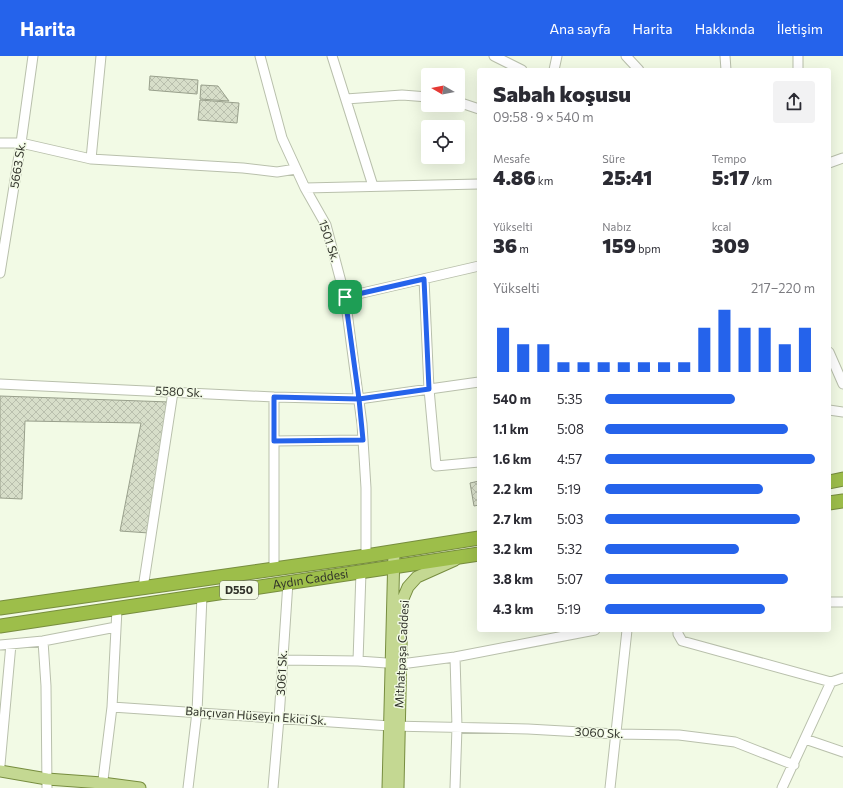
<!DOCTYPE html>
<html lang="tr">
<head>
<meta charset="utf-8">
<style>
	:root { --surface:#fff; --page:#f2f2f3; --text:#2b2b33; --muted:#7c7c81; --accent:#2563eb }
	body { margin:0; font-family:Commissioner,sans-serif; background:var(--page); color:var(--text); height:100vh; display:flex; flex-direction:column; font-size:15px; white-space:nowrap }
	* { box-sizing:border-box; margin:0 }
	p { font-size:13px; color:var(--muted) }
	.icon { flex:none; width:22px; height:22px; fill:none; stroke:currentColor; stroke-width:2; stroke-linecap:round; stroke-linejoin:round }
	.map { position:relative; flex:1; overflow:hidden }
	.side { position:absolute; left:477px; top:12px; width:354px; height:564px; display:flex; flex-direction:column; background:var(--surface); border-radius:4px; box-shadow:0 4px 16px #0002 }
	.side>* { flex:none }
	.needle { width:26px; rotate:279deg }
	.controls { position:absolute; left:421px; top:12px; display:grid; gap:8px }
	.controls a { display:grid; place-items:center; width:44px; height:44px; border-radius:4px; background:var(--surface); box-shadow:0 4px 16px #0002; font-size:20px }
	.pin { position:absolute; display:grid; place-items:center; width:34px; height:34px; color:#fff; margin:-17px; border-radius:8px; box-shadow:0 2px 6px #0006 }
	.round { display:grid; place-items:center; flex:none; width:42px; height:42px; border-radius:4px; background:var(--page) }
	.head { display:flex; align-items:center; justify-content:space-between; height:68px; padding:0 16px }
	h1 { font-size:22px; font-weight:800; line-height:30px }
	.stats { display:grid; grid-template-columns:repeat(3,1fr); gap:6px; height:68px; padding:4px 16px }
	.stats div { display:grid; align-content:center }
	.stats b { font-size:20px; font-weight:800 }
	.stats small { font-size:11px; font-weight:400 }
	.stats p { font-size:11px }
	.chart { height:112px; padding:8px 16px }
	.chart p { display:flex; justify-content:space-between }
	.chart svg { width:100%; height:72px; margin-top:4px; stroke:var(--accent); stroke-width:6 }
	ul { padding:0 16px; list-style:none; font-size:13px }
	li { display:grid; grid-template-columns:64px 48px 1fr; align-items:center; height:30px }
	li i { height:10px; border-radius:5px; background:var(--accent) }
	header { display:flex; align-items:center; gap:24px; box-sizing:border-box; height:56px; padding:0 20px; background:var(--accent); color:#fff }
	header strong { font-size:19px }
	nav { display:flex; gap:22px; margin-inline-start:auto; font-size:14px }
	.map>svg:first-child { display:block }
</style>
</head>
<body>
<header>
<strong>Harita</strong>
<nav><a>Ana sayfa</a><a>Harita</a><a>Hakkında</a><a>İletişim</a></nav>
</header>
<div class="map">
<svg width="843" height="732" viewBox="0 0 843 732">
	<defs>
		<pattern id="building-cross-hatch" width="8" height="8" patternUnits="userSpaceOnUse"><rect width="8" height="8" fill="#d7dec9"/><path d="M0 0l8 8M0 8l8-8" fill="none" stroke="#b9bfad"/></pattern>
	</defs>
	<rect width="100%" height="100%" fill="#f2fae5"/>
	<!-- building -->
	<path fill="url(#building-cross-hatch)" stroke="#99a08c" d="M150 20 198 24 197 38 149 34Z
		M201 29 218 30 229 45 200 43Z
		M200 44 239 47 237 67 198 64Z
		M0 340 170 346 149 477 120 475 141 367 25 365 22 443 0 442Z
		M479 425V449L474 450 470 427Z"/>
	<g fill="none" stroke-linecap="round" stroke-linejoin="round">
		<!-- minor casing -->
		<g stroke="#b9c0ac" stroke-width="11">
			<path id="minor" d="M260 0 282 82 305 132 326 169 345 241 362 368 366 432V500
				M332 0 373 130
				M494 0 522 14
				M626 0 639 14
				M725 0 726 14
				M798 0V14
				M554 14 557 0
				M346 43 402 39 428 41
				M458 46 479 53
				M0 87H21L91 103 243 112 277 116 296 113
				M91 103 101 0
				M829 107 843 102
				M305 132 479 128
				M0 217 21 87 33 0
				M424 223 429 333 436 410 479 406
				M345 241 479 210
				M829 296 843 328
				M0 328 274 341 359 343 479 326
				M274 341V513
				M829 354 843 356
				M274 385 363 384
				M143 532 173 336
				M829 546H843
				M678 574V578L682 585 831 626
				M43 585 46 630 47 732
				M0 589 43 585 116 571
				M282 604 358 605 401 608 455 601 595 574
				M358 605 361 516
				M112 651 390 670 528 673 616 678 679 679 735 686 794 709
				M805 683 843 696
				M0 709 11 588
				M102 732 112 651 117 553
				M188 732 197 656 202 540
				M273 732 279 662 288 526
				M455 732 457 671 455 601
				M610 732 627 574
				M782 732 831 626 843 622"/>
		</g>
		<!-- major casing -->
		<g stroke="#778d3f" stroke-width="13">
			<path id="major" d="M0 715 47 723 102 727 140 732
				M388 732 394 496
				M398 732 402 545 408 531 417 521 455 504"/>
		</g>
		<!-- highway casing -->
		<g stroke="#778d3f" stroke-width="15">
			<g id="highway">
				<path d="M829 426 843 423"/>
				<path d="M829 447 843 445"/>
				<path d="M0 552 366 500 479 482"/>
				<path id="s1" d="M0 570 479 498"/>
			</g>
		</g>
		<!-- minor -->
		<use href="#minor" stroke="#fff" stroke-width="9"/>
		<!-- major -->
		<use href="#major" stroke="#c4d892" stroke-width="11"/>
		<!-- highway -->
		<use href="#highway" stroke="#9dbe4a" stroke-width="13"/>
	</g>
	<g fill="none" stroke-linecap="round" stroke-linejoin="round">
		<!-- route casing -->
		<g stroke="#fff" stroke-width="8">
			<path id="route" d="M345 241 359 343 274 341V385L363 384 359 343 429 333 424 223 345 241"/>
		</g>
		<!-- route -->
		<use href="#route" stroke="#2563eb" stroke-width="5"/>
	</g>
	<g text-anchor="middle" stroke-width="3" stroke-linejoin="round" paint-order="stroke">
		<!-- shield labels -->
		<rect fill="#f2fae5" stroke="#6a6e62" stroke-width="1" x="220" y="525" width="38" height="18" rx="3"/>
		<g font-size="11" font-weight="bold" fill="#30322a">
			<text x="239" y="538">D550</text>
		</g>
		<!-- street labels -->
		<g font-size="12" fill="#30322a" stroke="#f2fae5">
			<text transform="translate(18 109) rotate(-81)" y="4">5663 Sk.</text>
			<text transform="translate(329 185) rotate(72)" y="4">1501 Sk.</text>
			<text transform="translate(179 336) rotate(3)" y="4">5580 Sk.</text>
			<text dy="4" stroke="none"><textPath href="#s1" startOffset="314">Aydın Caddesi</textPath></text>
			<text transform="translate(402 598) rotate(-87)" y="4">Mithatpaşa Caddesi</text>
			<text transform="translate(282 617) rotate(-87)" y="4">3061 Sk.</text>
			<text transform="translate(256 660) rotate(4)" y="4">Bahçıvan Hüseyin Ekici Sk.</text>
			<text transform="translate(599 677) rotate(3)" y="4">3060 Sk.</text>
		</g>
	</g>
</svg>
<div class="controls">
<a><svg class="needle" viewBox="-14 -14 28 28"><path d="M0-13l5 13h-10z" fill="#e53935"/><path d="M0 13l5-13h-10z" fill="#7c7c81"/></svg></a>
<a><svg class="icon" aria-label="locate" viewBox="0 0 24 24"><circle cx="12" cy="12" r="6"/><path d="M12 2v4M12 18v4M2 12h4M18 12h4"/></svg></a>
</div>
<div class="pin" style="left:345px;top:241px;background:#1e9e55"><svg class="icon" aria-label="arrive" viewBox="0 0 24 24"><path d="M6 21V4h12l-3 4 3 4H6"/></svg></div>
<section class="side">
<div class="head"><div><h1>Sabah koşusu</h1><p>09:58 · 9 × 540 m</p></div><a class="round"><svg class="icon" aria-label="share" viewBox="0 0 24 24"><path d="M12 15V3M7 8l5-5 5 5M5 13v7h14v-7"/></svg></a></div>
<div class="stats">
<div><p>Mesafe</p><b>4.86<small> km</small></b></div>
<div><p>Süre</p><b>25:41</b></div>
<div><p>Tempo</p><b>5:17<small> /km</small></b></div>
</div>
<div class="stats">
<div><p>Yükselti</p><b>36<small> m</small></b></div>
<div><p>Nabız</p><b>159<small> bpm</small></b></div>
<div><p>kcal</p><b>309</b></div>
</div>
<div class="chart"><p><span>Yükselti</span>217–220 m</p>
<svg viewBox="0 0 160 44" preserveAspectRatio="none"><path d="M5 44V17M15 44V27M25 44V27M35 44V38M45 44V38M55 44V38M65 44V38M75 44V38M85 44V38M95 44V38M105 44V17M115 44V6M125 44V17M135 44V17M145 44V27M155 44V17"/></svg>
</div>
<ul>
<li><b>540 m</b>5:35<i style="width:62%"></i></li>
<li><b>1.1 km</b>5:08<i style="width:87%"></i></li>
<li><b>1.6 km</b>4:57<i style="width:100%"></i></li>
<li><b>2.2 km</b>5:19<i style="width:75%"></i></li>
<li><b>2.7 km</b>5:03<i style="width:93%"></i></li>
<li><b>3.2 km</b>5:32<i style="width:64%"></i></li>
<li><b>3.8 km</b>5:07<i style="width:87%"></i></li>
<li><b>4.3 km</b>5:19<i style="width:76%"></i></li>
</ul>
</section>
</div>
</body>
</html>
